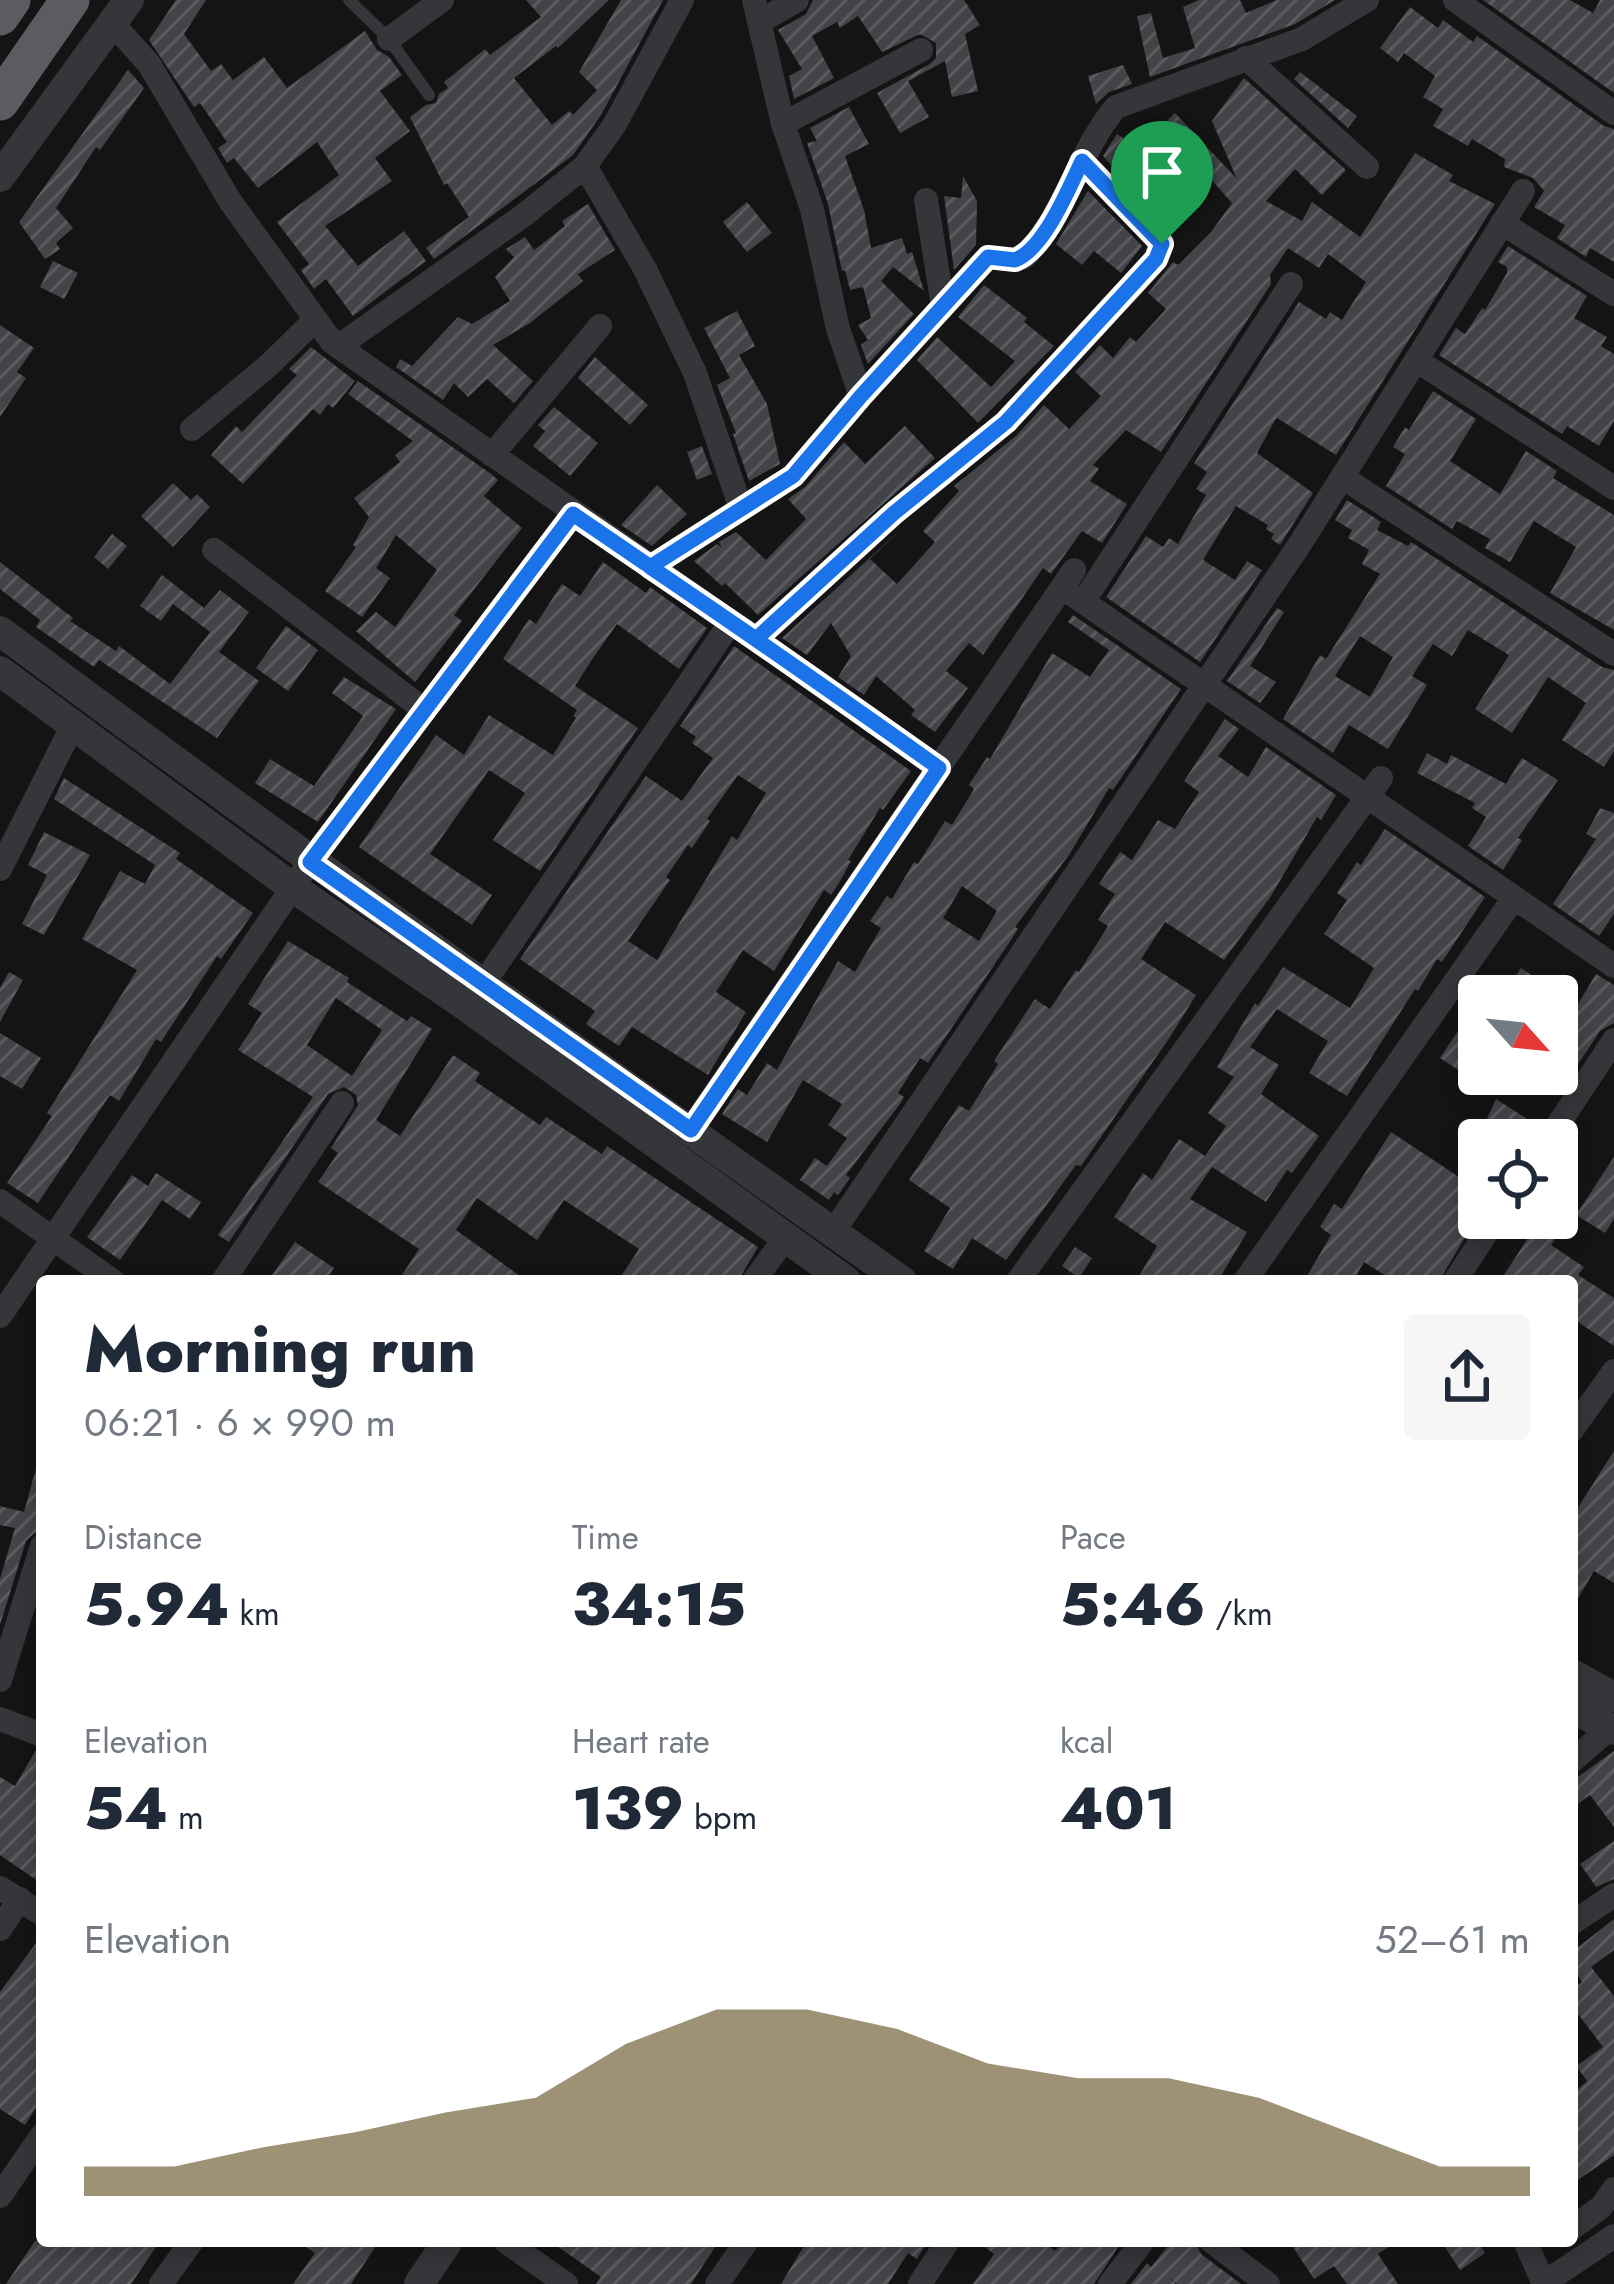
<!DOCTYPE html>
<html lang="en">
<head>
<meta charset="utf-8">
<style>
	:root { --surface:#fff; --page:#f6f6f7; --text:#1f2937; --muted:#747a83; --accent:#74643d }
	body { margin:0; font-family:Jost,sans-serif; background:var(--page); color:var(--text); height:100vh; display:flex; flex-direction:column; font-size:45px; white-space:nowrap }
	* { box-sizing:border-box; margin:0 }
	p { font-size:39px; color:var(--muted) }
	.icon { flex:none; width:66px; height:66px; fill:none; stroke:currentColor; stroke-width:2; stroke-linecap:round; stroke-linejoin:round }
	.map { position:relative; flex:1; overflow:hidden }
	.drawer { position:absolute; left:36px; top:1275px; width:1542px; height:972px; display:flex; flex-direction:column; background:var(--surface); border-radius:12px; box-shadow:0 6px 18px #0003 }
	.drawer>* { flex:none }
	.needle { width:78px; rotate:117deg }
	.buttons { position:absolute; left:1458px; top:975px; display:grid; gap:24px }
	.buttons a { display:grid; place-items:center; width:120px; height:120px; border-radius:12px; background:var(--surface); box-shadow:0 6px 18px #0003; font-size:60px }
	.pin { position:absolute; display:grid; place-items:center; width:102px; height:102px; color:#fff; margin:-123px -51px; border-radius:50% 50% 50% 0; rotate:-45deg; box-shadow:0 0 12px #0007 }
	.pin .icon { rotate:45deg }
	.round { display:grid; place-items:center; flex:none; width:126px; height:126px; border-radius:12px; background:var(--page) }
	.headline { display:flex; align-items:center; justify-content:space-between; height:204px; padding:0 48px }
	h1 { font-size:66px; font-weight:800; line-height:90px }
	.figures { display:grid; grid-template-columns:repeat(3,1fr); gap:18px; height:204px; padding:12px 48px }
	.figures div { display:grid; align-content:center }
	.figures b { font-size:60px; font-weight:800 }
	.figures small { font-size:33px; font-weight:400 }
	.figures p { font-size:33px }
	.chart { height:336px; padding:24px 48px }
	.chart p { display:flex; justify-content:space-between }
	.chart svg { width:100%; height:216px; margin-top:12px; fill:var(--accent); opacity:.7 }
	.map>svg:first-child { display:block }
</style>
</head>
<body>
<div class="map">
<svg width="1614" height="2284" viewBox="0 0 1614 2284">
	<defs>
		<pattern id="building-hatch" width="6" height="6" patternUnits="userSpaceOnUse" patternTransform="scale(3)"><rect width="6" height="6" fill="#434448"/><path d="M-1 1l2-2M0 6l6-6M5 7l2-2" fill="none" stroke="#5b5c60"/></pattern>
	</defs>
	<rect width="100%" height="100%" fill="#141415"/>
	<!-- building -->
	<path fill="url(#building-hatch)" fill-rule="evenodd" d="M176 0H206L184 34 211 71 221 64 233 80 264 57 287 88 365 31 377 50 389 57 402 75 380 91 410 131 375 158 392 181 325 226 358 266 404 231 426 261 353 316 326 279 314 289 301 270 309 264 277 222 339 175 317 142 258 188 234 158 227 163 218 148 227 142 200 103 194 107 149 40Z
		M526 0H609L558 48 556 46 514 78 552 125 569 111 573 115 597 90 579 72 621 0H663L601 115 573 155 434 259 426 248 469 217 447 183 444 185 410 117 426 105 436 103 439 94 448 88 444 82 485 49 490 55 541 17Z
		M813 0H964L980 25 965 34 978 91 952 97 945 61 908 81 929 117 900 133 877 93 930 64 936 58V43L920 34 882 52 858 16 840 28 837 22 812 36 834 78 794 99 789 76 802 69 778 30 806 14Z
		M1199 0H1240L1246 13 1277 0H1335L1295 24 1150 77 1137 16 1151 13 1163 58 1195 48 1183 7Z
		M1483 0H1570L1593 13 1600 0H1614V93Z
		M1410 7 1438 28 1443 20 1473 42 1477 36 1604 126 1614 129V262L1590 248 1586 257 1557 238 1565 225 1534 207 1544 191 1533 178 1504 167 1505 159 1472 139 1468 146 1433 126 1443 109 1423 97 1435 76 1404 53 1398 62 1380 48Z
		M1123 65 1132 84 1109 92 1096 104 1088 76Z
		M128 70 144 88 100 150 96 147 56 208 73 228 56 243 60 249 45 259 19 222Z
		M1300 72 1357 116 1348 128 1294 79Z
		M1244 78 1346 170 1322 195 1295 169 1266 201 1302 221 1312 202 1360 237 1415 153 1453 175 1449 181 1495 204 1336 455 1277 418 1274 422 1257 453 1313 493 1280 545 1271 539 1274 534 1266 529 1268 525 1236 506 1203 560 1235 580 1247 561 1262 570 1200 662 1106 597 1146 536 1163 547 1169 538 1178 544 1206 495 1196 489 1207 472 1194 463 1299 302 1326 319 1330 312 1342 320 1366 282 1328 254 1319 268 1288 248 1270 275 1271 284 1161 452 1126 430 1093 465 1099 469 1090 481 1127 504 1102 543 1082 531 1051 574 1043 568 983 655 969 643 946 671 968 688 935 732 911 715 915 710 876 676 864 695 838 677 851 656 831 623 807 655 782 638 907 524 870 559 897 584 935 542 923 531 959 491 954 486 1017 435 1044 405 1069 429 1101 396 1075 372 1100 345 1113 358 1130 337 1136 342 1166 309 1148 293 1173 262 1178 265 1211 232 1232 203 1186 151 1140 197 1103 156 1117 134 1138 148 1151 136 1162 132 1160 127 1175 113 1237 179 1212 121Z
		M849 107 869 144 845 156 864 210 871 248 902 238 907 254 912 252 924 291 893 267 881 281 914 314 868 364 861 345 868 340 858 325 871 318 863 287 850 290 845 270 842 271 828 204 807 143 817 141 810 128Z
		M963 176 977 201 976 245 954 270 944 196 961 198Z
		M1088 191 1142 246 1121 273 1094 251 1082 265 1056 244Z
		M747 202 772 233 747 252 723 222Z
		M588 204 615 250 578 274 583 281 530 323 493 345 533 381 514 403 487 379 468 397 454 383 443 400 396 367 400 359 412 366 458 317 472 324 510 301 495 277 514 257 506 249 525 237 534 250 565 226 562 221Z
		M1508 246 1587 296 1574 318 1607 337 1601 346 1614 354V421L1599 446 1567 426 1562 434 1439 355 1456 328 1465 334 1482 308 1485 310 1507 273V267L1498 262Z
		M53 261 78 273 64 299 40 287Z
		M984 285 1027 318 1024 322 1054 346 978 423 917 360 937 337 991 387 1015 361 958 317Z
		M737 311 755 346 739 355 767 404 780 464 749 481 733 434 736 433 717 385 730 378 704 328Z
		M0 325 34 348 17 372 26 378 0 417Z
		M311 347 355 381 333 408 328 404 320 415 313 409 243 484 211 455 236 426 242 432 297 375 289 369Z
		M595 357 648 405 630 425 578 378Z
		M358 381 491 474 498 480 484 496 522 528 454 615 462 621 415 682 356 631 376 612 395 627 437 570 396 535 376 568 390 578 362 617 325 591 356 547 353 545 369 517 354 498 400 462 395 455 413 441 348 394Z
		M1433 391 1476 419 1450 461 1500 494 1526 451 1557 471 1553 478 1614 515V630L1550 593 1576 547 1534 521 1510 562 1485 548 1490 539 1457 521 1452 529 1386 486 1405 454 1393 447 1405 427 1409 430Z
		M554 407 598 443 570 476 533 446 545 431 538 425Z
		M905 426 935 458 758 615 725 583 722 586 694 561 717 544 722 548 719 542 736 532 766 560 806 519 788 499 805 487 844 442 865 464Z
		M702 446 712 474 697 480 687 452Z
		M173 483 191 500 197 494 210 507 173 547 141 516Z
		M657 485 687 514 652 546 621 525Z
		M1347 500 1381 522 1377 530 1408 546 1411 542 1602 667 1614 670V751L1604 767 1562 740 1586 703 1548 677 1512 733 1475 709 1509 655 1468 630 1452 656 1433 644 1412 676 1427 685 1388 749 1349 725 1333 753 1283 719 1320 655 1326 659 1380 574 1362 564 1369 550 1348 538 1352 530 1335 520ZM1360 636 1393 657 1370 697 1335 676Z
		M112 534 127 546 108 569 94 557Z
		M0 562 73 618 70 621 116 651 119 646 170 684 210 632 173 604 161 621 140 606 162 575 204 608 220 590 249 612 219 652 259 681 217 738 99 660 94 667 36 627 40 620 0 589Z
		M603 562 646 593 650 587 707 628 679 669 617 624 593 658 575 686 638 728 540 871 493 840 525 793 489 770 430 854 492 895 472 925 359 847 436 735 464 755 489 715 553 755 576 718 573 716 577 710 503 659 529 619 536 624 562 584 580 596Z
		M1277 608 1284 612 1250 666 1276 682 1260 703 1227 681Z
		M1073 615 1181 689 1113 790 1109 788 1069 855 1015 927 1018 929 1009 943 928 1063 920 1058 898 1093 904 1097 900 1104 846 1175 850 1178 838 1195 834 1192 829 1200 800 1180 815 1158 827 1166 847 1138 828 1125 842 1104 803 1080 767 1142 722 1114 738 1089 747 1095 767 1063 777 1070 838 961 855 972 881 928 870 921 887 896 892 899 914 862 918 864 945 821 952 825 974 789 969 785 987 757 990 759 1052 653 1090 677 1109 650 1068 622ZM962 886 997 911 979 941 943 918Z
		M286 626 318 650 288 691 256 668Z
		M734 646 911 771 883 810 880 808 848 860 851 861 839 883 831 895 824 890 774 971 743 950 716 992 746 1012 708 1075 632 1027 619 1046 586 1024 595 1011 520 959 646 776 682 801 713 758 692 743 696 737 680 726ZM738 775 766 793 737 840 732 836 657 960 628 941 670 880 666 877 688 845 692 848 710 821 707 819Z
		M344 677 396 709 318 822 255 783 270 759 314 786 363 716 332 693Z
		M1225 719 1239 729 1218 756 1248 777 1266 747 1336 795 1321 820 1317 817 1271 896 1224 960 1165 922 1141 959 1196 995 1170 1037 1081 1166 1076 1165 1006 1260 972 1238 953 1269 924 1251 950 1208 909 1180 959 1105 969 1111 998 1064 994 1061 1035 999 1050 1009 1076 970 1079 972 1108 926 1098 920 1115 894 1099 884 1120 852 1132 860 1158 820 1175 829 1199 792 1184 781Z
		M1427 753 1447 764 1451 755 1506 784 1522 758 1558 780 1518 838 1522 840 1503 870 1468 846 1486 817 1472 808 1475 803 1417 773Z
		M64 778 180 853 176 859 253 913 221 959 217 956 161 1042 156 1039 119 1101 110 1095 38 1203 7 1183 52 1116 47 1113 137 970 82 939 120 871 145 884 155 865 54 799Z
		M1600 808 1614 813V914L1599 936 1553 904 1596 839 1586 834Z
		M1385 829 1485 897 1442 962 1437 959 1418 991 1415 989 1347 1096 1309 1073 1328 1041 1277 1009 1250 1047 1279 1065 1261 1094 1319 1136 1292 1173 1287 1170 1266 1202 1212 1167 1190 1199 1247 1232 1218 1281H1136L1157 1246 1114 1217 1143 1173 1152 1180 1179 1139 1205 1156 1226 1126 1208 1113 1234 1077 1217 1067 1255 1003 1258 1006 1283 967 1350 1008 1374 968 1324 934 1347 900 1337 893 1357 862 1361 865Z
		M44 832 90 855 44 935 22 924 47 875 28 865Z
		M288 941 349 978 347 982 407 1021 411 1016 432 1029 376 1120 400 1136 453 1055 480 1073 475 1081 540 1125 546 1117 602 1154 607 1146 758 1247 738 1281H618L639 1249 564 1200 537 1240 477 1198 456 1230 527 1281H398L419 1249 318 1182 338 1153 331 1148 358 1105 356 1095 344 1087 328 1094 229 1242 218 1235 313 1097 238 1050 262 1013 248 1004ZM336 998 382 1030 352 1076 307 1045Z
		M1521 968 1562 996H1502Z
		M9 972 23 980 0 1022V988Z
		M1596 974 1614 985V1023L1600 1031 1557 1096 1522 1074H1557V1028L1572 1003 1577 1006Z
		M1462 1025 1479 1036V1084L1440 1058Z
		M0 1033 41 1058 22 1089 0 1076Z
		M1496 1099 1538 1126 1532 1140H1492L1481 1132Z
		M1391 1132 1459 1177 1479 1142V1214L1439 1281H1394L1364 1262 1353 1281H1304L1331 1235 1320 1227 1334 1204 1342 1209Z
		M1614 1157V1219L1605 1233 1576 1215Z
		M156 1173 201 1202 190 1219 162 1200 120 1260 87 1237 132 1175 148 1186Z
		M1541 1218H1569L1551 1245 1584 1267 1578 1275 1614 1298V1346L1572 1318V1281H1500Z
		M295 1242 334 1268 325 1281H268Z
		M1075 1247 1092 1258 1079 1278 1062 1266Z
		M1614 1451V1583L1594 1571 1572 1609V1517Z
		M37 1465 42 1466V1514L38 1530 26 1541 0 1625V1579L15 1528 0 1525V1506L24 1512Z
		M36 1750 42 1751V1884L0 1855V1777L15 1786Z
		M1614 1751V1827L1590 1795 1572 1808V1781Z
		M1614 1841V1879L1596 1887 1580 1864Z
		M1614 1919V1950L1591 1967 1614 1996V2155L1572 2184V2094L1587 2081 1576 2066 1603 2047 1572 2006V1990L1582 1982 1578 1976 1572 1981V1941L1577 1948Z
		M42 1935V2098L25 2125 0 2109V1992Z
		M35 2241H160L131 2284H6Z
		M297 2241H379L351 2284H293L315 2253Z
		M550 2241H719L691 2284H596L601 2277Z
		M807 2241H928L917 2259 908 2253 888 2284H781Z
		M977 2241H1042L1055 2251 1063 2241H1122L1094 2284H973L994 2254Z
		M1172 2241H1195L1201 2254 1241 2284H1177L1167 2276 1176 2284H1131L1147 2263 1151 2267Z
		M1289 2241H1397L1378 2254 1398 2284H1347L1334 2266 1314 2279Z
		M1441 2241H1477L1485 2253 1460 2270Z"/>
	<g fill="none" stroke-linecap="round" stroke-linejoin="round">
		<!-- service -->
		<path stroke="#353639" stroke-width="12" d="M349 0 389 39 429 95"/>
		<!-- minor -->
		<path stroke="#353639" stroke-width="24" d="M754 0 783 124 812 209 838 329 861 396
			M1455 0 1614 113
			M759 22 797 0
			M113 24 149 64 230 201 332 342 939 768
			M389 39 442 0
			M1246 58 1367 167
			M783 124 921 50
			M585 166 645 269 695 373 741 509
			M926 200 943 306
			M1502 223 1614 294
			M339 346 524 215 585 166 615 124 682 0
			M1416 360 1614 488
			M192 429 269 365 315 320
			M492 455 600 326
			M1342 477 1614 654
			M214 550 423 709
			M650 567 793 476 861 396 988 257 1015 260 1024 257C1066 214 1078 152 1116 107L1302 39 1367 0
			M1063 588 1614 966
			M1083 602 1291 284
			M756 639 894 513 1006 422 1157 259 1160 240 1081 161
			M0 869 73 725
			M485 981 731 622
			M690 1130 1074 570
			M1548 1140 1614 1040
			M0 1201 113 1281
			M833 1232 1298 547 1523 191
			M223 1281 342 1103
			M754 1281 785 1238
			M1018 1281 1381 778
			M1245 1281 1514 898
			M1455 1281 1496 1218
			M0 1316 310 862 573 514
			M1572 1430 1614 1371
			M0 1680 42 1546
			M0 1719 42 1735
			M1572 1761 1610 1728
			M0 1888 42 1914
			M1572 1923 1614 1895
			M0 1929 20 1899
			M0 2196 42 2135
			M1572 2228 1601 2207 1614 2189
			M505 2241 566 2284
			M1211 2241 1268 2284
			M1525 2241 1544 2284
			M1544 2283 1614 2236
			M161 2284 192 2241
			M717 2284 747 2241
			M920 2284 948 2241
			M1110 2284 1143 2241"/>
		<!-- tertiary -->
		<path stroke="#353639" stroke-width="30" d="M0 177 129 0
			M0 631C297 853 599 1067 902 1281
			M0 671 292 887 467 1007 846 1281
			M1572 1674 1614 1697
			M1572 1708 1614 1730
			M419 2284 448 2241"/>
		<!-- trunk -->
		<path stroke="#5a5c61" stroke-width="39" d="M0 16 11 0
			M0 101 70 0"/>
	</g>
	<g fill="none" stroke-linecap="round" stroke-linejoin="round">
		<!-- route casing -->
		<g stroke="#fff" stroke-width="24">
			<path id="route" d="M1162 244 1156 259 1006 422 894 513 756 639 573 514 310 862 691 1130 939 768C843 700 748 633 650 567L793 476 861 396 988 257 1015 260C1044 249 1068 190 1082 161L1162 244"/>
		</g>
		<!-- route -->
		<use href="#route" stroke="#1a73e8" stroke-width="15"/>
	</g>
</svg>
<div class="buttons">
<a><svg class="needle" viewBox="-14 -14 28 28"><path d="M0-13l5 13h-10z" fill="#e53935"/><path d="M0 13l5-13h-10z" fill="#747a83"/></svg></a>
<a><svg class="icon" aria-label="locate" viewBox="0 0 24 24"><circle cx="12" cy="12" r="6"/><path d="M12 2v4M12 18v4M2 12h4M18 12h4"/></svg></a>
</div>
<div class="pin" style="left:1162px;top:244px;background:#1e9e55"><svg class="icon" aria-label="arrive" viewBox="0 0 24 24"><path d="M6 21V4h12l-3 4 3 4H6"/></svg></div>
<section class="drawer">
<div class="headline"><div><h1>Morning run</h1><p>06:21 · 6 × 990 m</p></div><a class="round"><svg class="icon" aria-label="share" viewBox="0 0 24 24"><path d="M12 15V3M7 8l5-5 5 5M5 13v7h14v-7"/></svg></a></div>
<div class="figures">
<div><p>Distance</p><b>5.94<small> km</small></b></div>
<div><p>Time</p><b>34:15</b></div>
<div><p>Pace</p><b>5:46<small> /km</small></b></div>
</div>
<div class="figures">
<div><p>Elevation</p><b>54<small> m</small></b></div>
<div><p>Heart rate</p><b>139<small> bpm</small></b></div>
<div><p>kcal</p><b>401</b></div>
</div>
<div class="chart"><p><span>Elevation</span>52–61 m</p>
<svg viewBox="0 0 160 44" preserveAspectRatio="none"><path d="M0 44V38L10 38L20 34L30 31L40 27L50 24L60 13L70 6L80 6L90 10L100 17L110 20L120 20L130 24L140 31L150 38L160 38V44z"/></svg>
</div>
</section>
</div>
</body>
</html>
